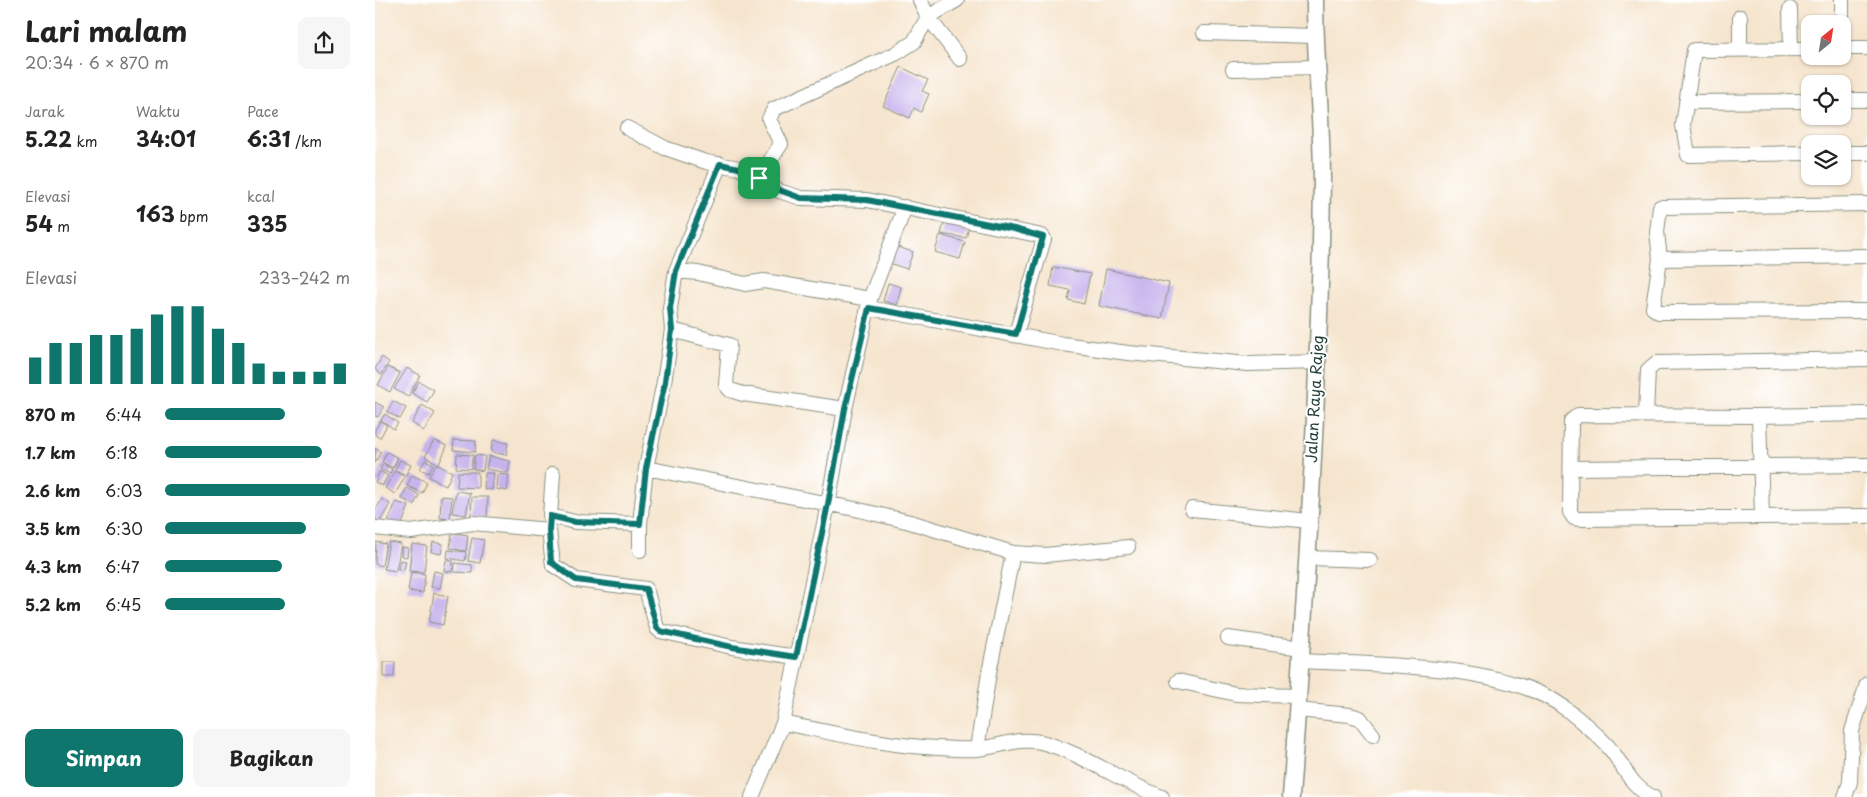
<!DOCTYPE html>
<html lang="id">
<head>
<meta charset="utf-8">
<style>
	:root { --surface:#fff; --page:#f6f6f6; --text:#222; --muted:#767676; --accent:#0f766e }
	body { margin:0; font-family:"Playpen Sans",sans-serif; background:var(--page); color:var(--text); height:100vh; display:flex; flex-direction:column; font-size:19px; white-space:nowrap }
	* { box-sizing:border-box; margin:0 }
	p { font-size:16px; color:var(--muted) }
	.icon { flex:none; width:28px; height:28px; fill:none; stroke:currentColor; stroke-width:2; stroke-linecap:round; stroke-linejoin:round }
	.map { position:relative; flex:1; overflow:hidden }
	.drawer { display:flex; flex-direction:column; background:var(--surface); width:375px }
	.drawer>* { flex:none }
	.needle { width:32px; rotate:30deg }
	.controls { position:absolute; left:1426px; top:15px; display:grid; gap:10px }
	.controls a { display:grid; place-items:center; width:50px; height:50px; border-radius:10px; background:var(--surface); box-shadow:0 1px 4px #0004; font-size:25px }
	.pin { position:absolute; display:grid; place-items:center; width:42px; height:42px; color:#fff; margin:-21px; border-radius:10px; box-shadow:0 2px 8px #0006 }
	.round { display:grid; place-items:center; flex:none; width:52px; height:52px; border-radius:10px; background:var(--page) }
	.overview { display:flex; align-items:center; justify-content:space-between; height:85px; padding:0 25px }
	h1 { font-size:28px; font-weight:700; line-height:38px }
	.figures { display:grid; grid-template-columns:repeat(3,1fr); gap:8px; height:85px; padding:5px 25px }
	.figures div { display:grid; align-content:center }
	.figures b { font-size:21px; font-weight:700 }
	.figures small { font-size:14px; font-weight:400 }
	.figures p { font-size:14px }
	.chart { height:140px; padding:10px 25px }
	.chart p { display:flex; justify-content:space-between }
	.chart svg { width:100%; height:90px; margin-top:5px; stroke:var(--accent); stroke-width:6 }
	.action { display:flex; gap:10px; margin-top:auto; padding:10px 25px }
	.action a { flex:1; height:58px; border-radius:10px; background:var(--accent); color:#fff; font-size:20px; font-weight:700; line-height:58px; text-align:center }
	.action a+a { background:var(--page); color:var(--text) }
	ul { padding:0 25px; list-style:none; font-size:16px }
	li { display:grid; grid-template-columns:80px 60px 1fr; align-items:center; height:38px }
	li i { height:12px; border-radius:6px; background:var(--accent) }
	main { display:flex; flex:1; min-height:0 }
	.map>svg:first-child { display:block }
</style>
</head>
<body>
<main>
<section class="drawer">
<div class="overview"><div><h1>Lari malam</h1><p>20:34 · 6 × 870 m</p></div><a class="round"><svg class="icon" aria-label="share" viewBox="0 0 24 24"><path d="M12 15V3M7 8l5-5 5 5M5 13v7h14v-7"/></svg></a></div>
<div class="figures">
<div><p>Jarak</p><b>5.22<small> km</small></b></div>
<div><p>Waktu</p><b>34:01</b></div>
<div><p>Pace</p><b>6:31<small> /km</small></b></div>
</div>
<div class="figures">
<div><p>Elevasi</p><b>54<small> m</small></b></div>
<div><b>163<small> bpm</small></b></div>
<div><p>kcal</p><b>335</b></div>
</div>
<div class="chart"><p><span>Elevasi</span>233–242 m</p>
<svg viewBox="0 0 160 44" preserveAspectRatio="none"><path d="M5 44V31M15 44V24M25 44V24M35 44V20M45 44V20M55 44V17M65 44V10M75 44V6M85 44V6M95 44V17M105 44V24M115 44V34M125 44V38M135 44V38M145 44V38M155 44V34"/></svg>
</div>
<ul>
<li><b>870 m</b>6:44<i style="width:65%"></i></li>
<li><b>1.7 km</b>6:18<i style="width:85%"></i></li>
<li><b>2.6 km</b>6:03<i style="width:100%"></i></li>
<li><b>3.5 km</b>6:30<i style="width:76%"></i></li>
<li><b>4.3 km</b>6:47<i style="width:63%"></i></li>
<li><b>5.2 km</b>6:45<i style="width:65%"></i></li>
</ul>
<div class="action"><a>Simpan</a><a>Bagikan</a></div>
</section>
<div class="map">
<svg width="1492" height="797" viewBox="0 0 1492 797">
	<rect width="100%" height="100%" fill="#fff"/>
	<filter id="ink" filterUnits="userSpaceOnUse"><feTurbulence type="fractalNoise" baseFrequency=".02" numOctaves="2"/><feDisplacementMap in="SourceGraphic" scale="10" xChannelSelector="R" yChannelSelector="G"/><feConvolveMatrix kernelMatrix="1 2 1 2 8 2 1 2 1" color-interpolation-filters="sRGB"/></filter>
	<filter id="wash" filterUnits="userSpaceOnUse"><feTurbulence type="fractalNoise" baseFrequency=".0096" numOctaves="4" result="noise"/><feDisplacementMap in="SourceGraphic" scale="20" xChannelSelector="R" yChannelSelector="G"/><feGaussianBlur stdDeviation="1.12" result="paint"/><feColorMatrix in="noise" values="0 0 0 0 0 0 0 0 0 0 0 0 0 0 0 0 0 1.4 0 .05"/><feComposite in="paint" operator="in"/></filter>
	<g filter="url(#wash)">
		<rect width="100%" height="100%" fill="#f6e5ce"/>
		<g id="blocks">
			<!-- building -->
			<path fill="#c7b3ed" d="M526 67 553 80 547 91 554 94 546 112 539 108 535 118 508 106Z
				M571 216 595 224 591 238 566 234Z
				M565 235 590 242 585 259 560 252Z
				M519 246 538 252 532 269 514 263Z
				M678 267 715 274 709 304 693 300 695 290 675 286Z
				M731 269 794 283 787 319 724 306Z
				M513 283 526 287 522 305 508 301Z
				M7 357 14 362 6 375 0 369Z
				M13 367 25 373 15 392 3 385Z
				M32 368 45 375 33 397 19 389Z
				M44 381 59 390 52 402 37 393Z
				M18 401 31 408 25 419 12 412Z
				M0 402 9 407 3 417 0 416Z
				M47 405 60 413 49 431 37 423Z
				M10 414 23 423 19 429 6 420Z
				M5 421 12 425 5 438 0 435V430Z
				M59 440 72 446 64 464 50 457Z
				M79 440 101 441 100 452 78 450Z
				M118 440 133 443 131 455 116 452Z
				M0 448 6 452 0 463Z
				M12 452 23 458 18 468 7 462Z
				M82 454 98 455 96 469 81 468Z
				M100 455 110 456 108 471 98 469Z
				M114 456 135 461 133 473 111 469Z
				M25 460 36 465 31 475 20 470Z
				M50 460 58 464 54 473 45 469Z
				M8 464 17 469 15 474 5 469Z
				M61 464 77 472 71 486 54 477Z
				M5 471 13 476 7 486 0 482Z
				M20 471 30 477 20 494 10 488Z
				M83 472H103V488L82 487Z
				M110 473H119L117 490 109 489Z
				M122 474 134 475 132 491 121 489Z
				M37 475 52 482 47 493 32 486Z
				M32 488 44 495 39 505 26 498Z
				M81 491 95 493 91 515 77 513Z
				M66 496 77 497 75 519 65 518Z
				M97 497H113L112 517 96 516Z
				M7 499 15 504 2 527 0 511Z
				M21 502 34 506 25 529 12 524Z
				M77 533 93 535 91 551 75 548Z
				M97 538 109 540 105 563 93 561Z
				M1 542 11 544 7 566 0 564Z
				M14 542 26 544 21 571 9 569Z
				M58 542 68 544 66 554 56 552Z
				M37 544 52 546 49 572 34 571Z
				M27 547 33 548 32 557 26 556Z
				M73 550 91 552 90 561 72 558Z
				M25 560 31 561 29 570 23 569Z
				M71 560 78 561 77 572 69 571Z
				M80 563 97 565V573L79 572Z
				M59 571 68 573 65 588 56 587Z
				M36 572 50 574 48 593 33 591Z
				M59 593 73 596 68 625 54 622Z
				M8 662H20L19 677H8Z"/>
		</g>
	</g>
	<g filter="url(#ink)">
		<use href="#blocks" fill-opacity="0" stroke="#8a9181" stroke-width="1"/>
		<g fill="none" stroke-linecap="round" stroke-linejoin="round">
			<!-- minor casing -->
			<g stroke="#8a9181" stroke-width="16">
				<path id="minor" d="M582 0 553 17 585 59
					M1467 0V24
					M1415 9 1416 49
					M1365 17V49
					M829 33 940 36
					M1468 48H1492
					M1435 49 1319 50 1308 125 1313 155 1435 153
					M858 69 942 67
					M1468 100H1492
					M1311 102 1435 101
					M252 128 290 148 331 162 364 168 404 191 426 198 492 200 667 236 669 239 641 334
					M1468 153H1492
					M384 178 406 144 394 119 399 109 520 54 539 42 553 17 545 0
					M1492 204 1285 207 1282 232 1285 259 1278 308 1284 312 1492 311
					M1285 259 1492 256
					M301 271 345 164
					M495 299 389 281 370 284 323 273 301 271 295 308 297 330 289 382 271 468 480 509 535 522 638 553 670 555 753 547
					M494 308 688 344 753 353 873 364 943 362
					M297 330 354 345 351 385 355 390 368 394 470 409
					M1492 414 1384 416 1203 415 1196 421 1195 512 1199 518 1205 519 1492 516
					M1271 415 1273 370 1281 363 1492 359
					M1384 416 1387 516
					M1197 468 1492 465
					M178 474 175 516 200 522 265 524 271 468
					M817 509 934 521
					M265 524V550
					M0 528 36 532 98 523 174 530 178 565 201 580 271 589 282 628 285 631 357 647 421 657
					M933 558 995 560
					M853 638 927 648
					M926 661C1000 665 1133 663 1191 709 1206 721 1224 735 1236 750 1250 768 1256 787 1278 797
					M803 681 861 694 922 696
					M922 710 975 715 985 718 998 735
					M408 723C459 733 512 746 564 748 577 749 590 750 602 749 624 747 644 737 666 742 708 753 746 782 787 797
					M602 749 614 673 638 553
					M377 797 408 723 453 504 470 409 495 299 530 207
					M1470 797 1475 782 1477 731 1492 684"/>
			</g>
			<!-- major casing -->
			<g stroke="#8a9181" stroke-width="19">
				<path id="major" d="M916 797C931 592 945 386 947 180 947 120 940 60 940 0"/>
			</g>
			<!-- minor -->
			<use href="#minor" stroke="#fff" stroke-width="14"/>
			<!-- major -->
			<use href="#major" stroke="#fff" stroke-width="16"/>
		</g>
	</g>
	<g fill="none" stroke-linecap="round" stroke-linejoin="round" filter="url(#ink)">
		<!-- route casing -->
		<g stroke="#fff" stroke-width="10">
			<path id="route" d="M345 164 364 168 404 190 426 198 492 200 639 229 668 237 641 334 494 308 470 409 453 504 421 657 357 647 285 631 282 628 271 589 201 580 176 562 174 530 175 516 200 522 265 524 271 468 290 382 297 330 295 308 301 271Z"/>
		</g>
		<!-- route -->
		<use href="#route" stroke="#0f766e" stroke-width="6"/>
	</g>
	<g text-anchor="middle" stroke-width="4" stroke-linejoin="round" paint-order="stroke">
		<!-- street labels -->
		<g font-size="15" fill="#1f3d34" stroke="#fff">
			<text transform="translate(940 399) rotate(-87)" y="5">Jalan Raya Rajeg</text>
		</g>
	</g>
</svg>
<div class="controls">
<a><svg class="needle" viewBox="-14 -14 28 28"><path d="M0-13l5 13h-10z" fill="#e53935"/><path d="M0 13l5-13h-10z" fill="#767676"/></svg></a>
<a><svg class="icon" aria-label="locate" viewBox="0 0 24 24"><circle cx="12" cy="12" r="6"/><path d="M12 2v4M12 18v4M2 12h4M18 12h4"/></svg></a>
<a><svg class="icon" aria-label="layers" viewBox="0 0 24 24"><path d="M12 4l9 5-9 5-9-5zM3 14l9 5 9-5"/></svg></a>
</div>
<div class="pin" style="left:384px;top:178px;background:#1e9e55"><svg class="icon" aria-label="arrive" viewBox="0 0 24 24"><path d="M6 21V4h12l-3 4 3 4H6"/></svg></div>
</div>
</main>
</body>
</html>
